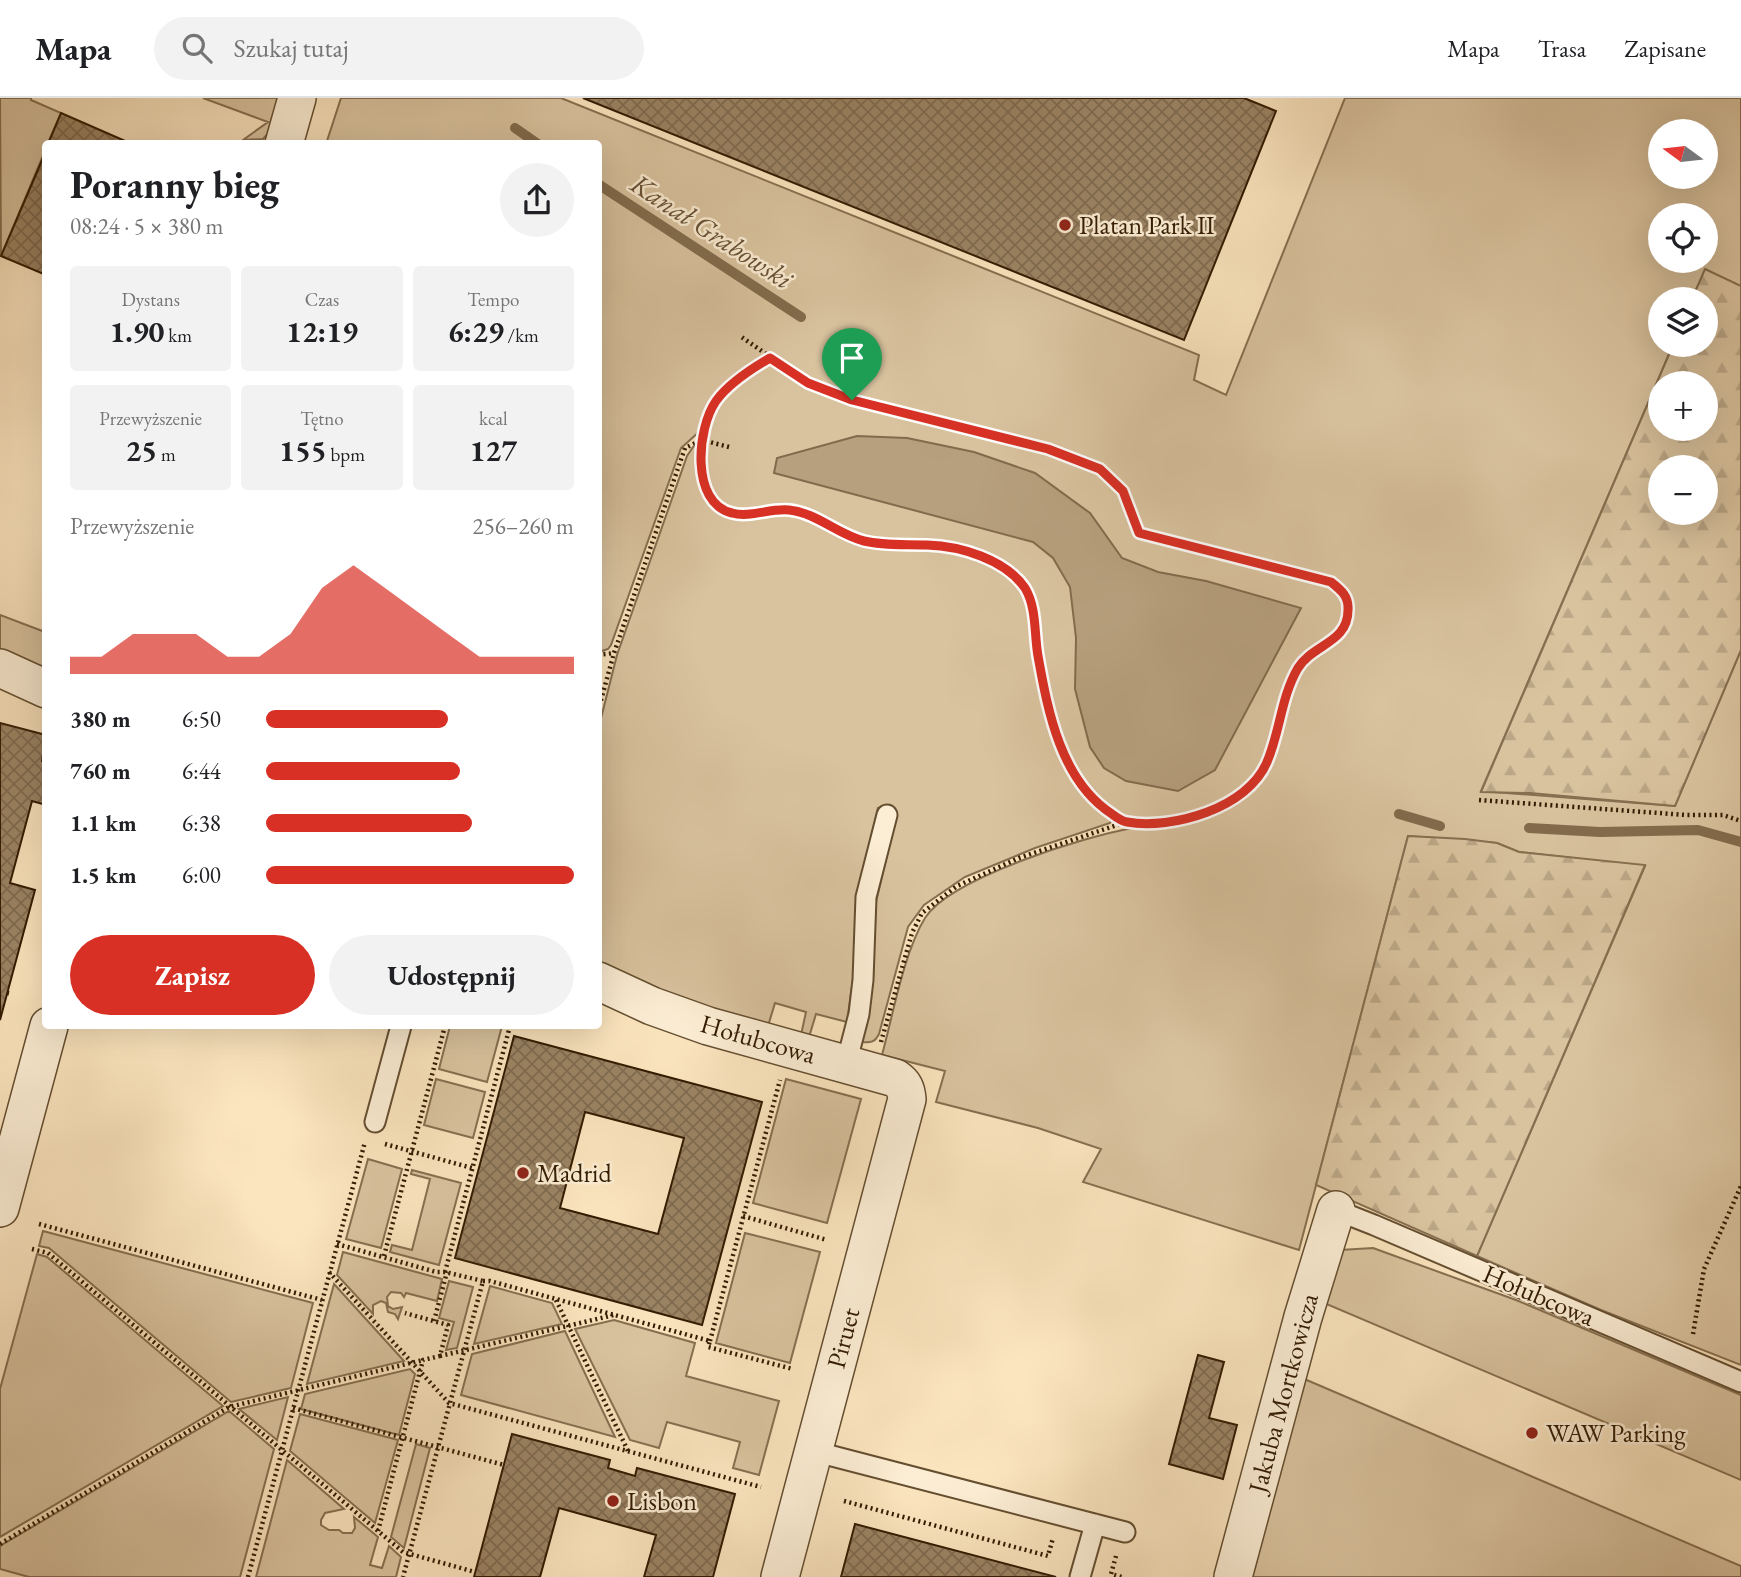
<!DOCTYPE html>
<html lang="pl">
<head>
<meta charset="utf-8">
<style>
	:root { --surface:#fff; --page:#f2f2f2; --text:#202124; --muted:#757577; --line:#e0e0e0; --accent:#d93025 }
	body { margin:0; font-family:"EB Garamond",serif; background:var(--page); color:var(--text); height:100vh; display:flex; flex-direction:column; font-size:26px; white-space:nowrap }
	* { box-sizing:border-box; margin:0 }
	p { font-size:23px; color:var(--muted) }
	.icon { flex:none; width:38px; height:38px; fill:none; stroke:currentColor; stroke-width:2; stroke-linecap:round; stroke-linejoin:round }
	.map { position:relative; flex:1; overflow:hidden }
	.side { position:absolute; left:42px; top:42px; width:560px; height:889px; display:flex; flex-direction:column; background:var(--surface); border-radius:7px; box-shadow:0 7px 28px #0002 }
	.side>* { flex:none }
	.needle { width:46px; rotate:285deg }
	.controls { position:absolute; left:1648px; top:21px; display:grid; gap:14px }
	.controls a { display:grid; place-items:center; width:70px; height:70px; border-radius:50%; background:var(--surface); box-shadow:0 7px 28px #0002; font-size:35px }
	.pin { position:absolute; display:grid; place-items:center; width:60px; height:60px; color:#fff; margin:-72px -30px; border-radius:50% 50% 50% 0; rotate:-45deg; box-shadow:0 0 7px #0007 }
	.pin .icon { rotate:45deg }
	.round { display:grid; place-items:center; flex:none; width:74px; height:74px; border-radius:37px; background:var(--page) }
	.overview { display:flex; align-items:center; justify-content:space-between; height:119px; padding:0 28px }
	h1 { font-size:38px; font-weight:700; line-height:52px }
	.stats { display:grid; grid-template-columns:repeat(3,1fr); gap:10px; height:119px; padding:7px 28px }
	.stats div { display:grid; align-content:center; border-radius:7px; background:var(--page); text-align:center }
	.stats b { font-size:30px; font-weight:700 }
	.stats small { font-size:19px; font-weight:400 }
	.stats p { font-size:19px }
	.chart { height:196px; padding:14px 28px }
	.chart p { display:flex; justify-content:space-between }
	.chart svg { width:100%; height:126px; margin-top:7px; fill:var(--accent); opacity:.7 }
	.action { display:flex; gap:14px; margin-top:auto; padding:14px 28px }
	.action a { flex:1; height:80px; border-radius:42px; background:var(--accent); color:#fff; font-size:28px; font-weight:700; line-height:80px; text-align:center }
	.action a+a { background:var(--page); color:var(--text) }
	ul { padding:0 28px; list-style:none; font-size:23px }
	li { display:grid; grid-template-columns:112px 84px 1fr; align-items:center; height:52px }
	li i { height:18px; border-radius:9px; background:var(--accent) }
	header { display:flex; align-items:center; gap:42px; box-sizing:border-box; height:98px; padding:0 35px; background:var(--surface); border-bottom:2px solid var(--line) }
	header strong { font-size:33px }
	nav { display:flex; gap:38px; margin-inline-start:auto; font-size:24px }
	.search { width:490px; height:63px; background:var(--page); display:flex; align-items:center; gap:18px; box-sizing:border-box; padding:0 24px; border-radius:38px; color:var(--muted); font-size:26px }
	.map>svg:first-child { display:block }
</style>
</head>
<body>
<header>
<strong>Mapa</strong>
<div class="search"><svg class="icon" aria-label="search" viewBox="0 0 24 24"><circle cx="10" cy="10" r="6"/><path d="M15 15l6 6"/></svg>Szukaj tutaj</div>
<nav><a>Mapa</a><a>Trasa</a><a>Zapisane</a></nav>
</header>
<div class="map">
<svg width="1741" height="1479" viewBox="0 0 1741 1479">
	<defs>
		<pattern id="forest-firs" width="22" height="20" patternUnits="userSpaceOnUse" patternTransform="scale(1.75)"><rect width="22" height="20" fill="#d9c39f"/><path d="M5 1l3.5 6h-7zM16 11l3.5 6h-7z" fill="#bba787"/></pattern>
		<pattern id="building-cross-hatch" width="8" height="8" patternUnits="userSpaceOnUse" patternTransform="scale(1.75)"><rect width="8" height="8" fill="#9b8464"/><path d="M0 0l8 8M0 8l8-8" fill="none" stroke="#7f6b50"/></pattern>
	</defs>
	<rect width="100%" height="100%" fill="#fbe5bf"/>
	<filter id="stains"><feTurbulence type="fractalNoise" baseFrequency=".00286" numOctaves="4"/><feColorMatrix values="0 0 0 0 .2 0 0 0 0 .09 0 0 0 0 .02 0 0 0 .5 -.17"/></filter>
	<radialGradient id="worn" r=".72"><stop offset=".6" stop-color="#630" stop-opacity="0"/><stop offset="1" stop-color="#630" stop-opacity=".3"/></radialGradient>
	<!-- green -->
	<path fill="#d9c39f" stroke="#866f50" stroke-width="2" fill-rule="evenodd" d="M0 0H31V2L61 15 48 45 46 46 45 53 1 158Z
		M203 0H279L276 27 263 41 243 42 268 24Z
		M341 0H561L1199 257 1194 282 1226 297 1345 0H1741V188L1705 172 1692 201H1661V247H1673L1481 693 1675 708 1741 552V1267L1601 1212 1477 1158 1645 768 1519 754 1497 745 1408 738 1299 1152 1083 1084 1101 1051 1038 1030 936 1004 945 973 882 957C893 917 904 854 925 820 950 780 1086 738 1133 730L1113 720 1110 725 1035 750 965 779 924 807 908 829 879 936C875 944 871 945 862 944L871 901 876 804 897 714 878 710 856 803 854 873 847 924 816 916 809 939 801 937 806 914 775 905 768 928 698 908 599 867V628L617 557 687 358 693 349 698 347 699 334 681 350 611 547 608 551 599 554 598 46H326ZM1661 33H1706V79H1661ZM1661 117H1706V163H1661Z
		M0 517 45 534V572L0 552Z
		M450 928H502L487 984 439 971Z
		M436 981 485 994 473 1040 424 1027Z
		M786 981 861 1001 827 1125 753 1105Z
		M368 1061 402 1071 381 1150 346 1141Z
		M412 1072 461 1085 439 1167 390 1154 392 1147 412 1152 430 1081 411 1076Z
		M43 1133 313 1205 291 1290 231 1304 49 1150 39 1148Z
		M745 1135 820 1154 790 1265 716 1245Z
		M1373 1150 1516 1202 1741 1297V1382L1324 1205 1340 1152Z
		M343 1154 442 1181 437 1203 406 1195 404 1199 401 1195 391 1194 387 1199 388 1208 393 1211 402 1209 398 1221 395 1216 388 1214 386 1205 381 1203 373 1207V1216L337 1177Z
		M37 1156 47 1159 223 1308 0 1439V1291Z
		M449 1183 473 1189 457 1250 446 1252 454 1224 439 1220Z
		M334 1186 404 1263 307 1286Z
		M490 1188 552 1205 562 1226 474 1246Z
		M614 1222 695 1245 686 1278 779 1303 759 1377 733 1370 740 1344 667 1324 659 1350 630 1342 575 1231Z
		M565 1233 615 1339 461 1297 472 1256Z
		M410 1271 415 1276 399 1337 301 1311 305 1296Z
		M1302 1280 1741 1468V1479H1248Z
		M288 1299 277 1342 239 1311Z
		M229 1313 274 1351 240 1479H29L0 1471V1448Z
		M300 1316 398 1342 375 1425 290 1353Z
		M416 1346 430 1350 404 1450 391 1439Z
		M287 1362 344 1411 325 1415 321 1422V1427L329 1432H339L343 1435H352L355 1430 354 1419 378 1439 370 1467 382 1470 389 1448 401 1459 396 1479H256Z"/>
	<!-- forest -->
	<path fill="url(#forest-firs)" stroke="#866f50" stroke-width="2" fill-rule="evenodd" d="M1705 171 1741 188V552L1675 708 1530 695 1481 694 1673 247H1706V201H1692ZM1661 285H1706V331H1661ZM1661 369H1706V415H1661Z
		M1408 738 1465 741 1497 745 1519 754 1645 767 1477 1158 1316 1087Z"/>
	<!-- water -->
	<path fill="#b7a07e" stroke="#826b4c" stroke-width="2" d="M857 338 907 340 974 354 1035 375 1090 415 1122 460 1158 474 1206 483 1301 510 1215 672 1178 693 1126 683 1104 670 1090 649 1075 591 1076 540 1070 489 1053 460 1033 444 774 375 777 360Z"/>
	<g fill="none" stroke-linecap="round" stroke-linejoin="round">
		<!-- stream -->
		<path stroke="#826b4c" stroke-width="10" d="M515 30 538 46
			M598 86 801 219
			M1399 716 1440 728
			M1529 730 1600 734 1698 732 1741 744"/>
	</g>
	<!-- building -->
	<path fill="url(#building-cross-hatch)" stroke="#321b01" stroke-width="2" fill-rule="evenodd" d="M583 0H1244L1276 13 1184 242Z
		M61 15 132 46H48Z
		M46 53V177L1 158Z
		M0 625 46 637 42 663 46 664V707L32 703 10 785 35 792 0 922Z
		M514 938 762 1004 702 1227 455 1160ZM585 1014 684 1040 658 1136 560 1110Z
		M1198 1257 1224 1264 1209 1320 1237 1327 1223 1381 1169 1366Z
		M512 1336 610 1362 608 1370 635 1378 637 1370 735 1396 713 1479H644L656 1437 559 1410 540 1479H474Z
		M855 1426 1056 1479H841Z"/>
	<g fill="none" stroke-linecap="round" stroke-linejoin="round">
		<!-- service casing -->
		<g stroke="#644e30" stroke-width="23">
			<path id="service" d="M846 966 859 916 863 882 866 799 887 717
				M375 1024 401 928
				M1336 1112 1374 1127 1741 1284
				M813 1353 1125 1434
				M1080 1479 1095 1426"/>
		</g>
		<!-- minor casing -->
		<g stroke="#644e30" stroke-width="40">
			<path id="minor" d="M284 46 297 0
				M0 570 46 591
				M598 883 652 908 708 928 895 980C904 986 906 991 907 1001L780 1479
				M0 1110 49 928
				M1233 1479 1303 1219 1336 1112"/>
		</g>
		<!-- path -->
		<path stroke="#321b01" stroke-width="4.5" stroke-dasharray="2 3.5" stroke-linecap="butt" d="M729 349 702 342C701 364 699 391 717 407 734 422 753 412 772 411 781 411 790 412 799 413 821 417 840 435 861 442 884 449 906 445 929 447 952 449 975 455 995 465 1007 471 1020 481 1026 493 1036 512 1034 534 1037 555 1046 611 1065 699 1123 723 1130 726 1141 724 1149 724 1157 724 1167 725 1175 724 1207 720 1252 695 1266 666 1281 637 1281 600 1298 571 1311 549 1343 547 1348 520 1351 503 1343 494 1331 484L1139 435 1123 393 1100 371 1048 351 852 302 808 285 740 238
			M598 557 614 555
			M598 613 614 555 685 350 702 342 715 304 747 274 770 260
			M1479 702 1686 717H1723L1741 723
			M7 895 11 896
			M881 944 912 835 922 815 957 788 1019 760 1123 725
			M385 1046 472 1070
			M743 1118 827 1142
			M39 1126 322 1202
			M337 1146 436 1174H445L483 1183 403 1479
			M32 1151 48 1155 403 1454 475 1474
			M384 1158 445 928
			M329 1174 449 1305 761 1389
			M445 1174 510 928
			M483 1183H490L710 1243 708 1249 793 1271
			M556 1202 628 1353
			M434 1223 447 1174
			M1693 1236 1704 1171 1741 1088
			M710 1243 780 982
			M440 1258 614 1217
			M293 1310 504 1367
			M844 1403 1048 1458 1053 1440
			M378 1433 423 1262 440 1258 448 1227 405 1215
			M0 1446 229 1309 423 1262
			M1116 1458 1111 1476 1122 1479
			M248 1479 365 1044"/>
		<!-- service -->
		<use href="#service" stroke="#fceed5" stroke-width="19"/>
		<!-- minor -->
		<use href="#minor" stroke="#fceed5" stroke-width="37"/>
	</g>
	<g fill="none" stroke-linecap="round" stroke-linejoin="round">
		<!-- route casing -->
		<g stroke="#fff" stroke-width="14">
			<path id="route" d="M770 260 808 285 852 302 1048 351 1100 371 1123 393 1139 435 1331 484C1341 492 1349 498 1348 512 1348 545 1313 546 1298 570 1281 599 1280 634 1267 664 1248 710 1172 732 1127 724 1121 723 1116 719 1112 716 1061 683 1048 614 1038 558 1034 536 1037 510 1025 490 1005 461 960 448 927 447 905 446 885 448 864 443 837 436 817 415 789 412 770 410 750 420 732 415 690 405 697 330 716 303 729 285 751 271 770 260Z"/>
		</g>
		<!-- route -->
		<use href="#route" stroke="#d93025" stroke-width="9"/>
	</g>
	<!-- markers -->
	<g fill="#8f2418" stroke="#fceed5" stroke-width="2.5">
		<circle cx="1065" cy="127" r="7"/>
		<circle cx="523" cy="1075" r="7"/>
		<circle cx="1532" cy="1335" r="7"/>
		<circle cx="613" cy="1403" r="7"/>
	</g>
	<g text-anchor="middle" stroke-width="5" stroke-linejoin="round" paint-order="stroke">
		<!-- poi labels -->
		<g font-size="26" fill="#321b01" stroke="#fceed5" text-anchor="start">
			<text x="1079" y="136">Platan Park II</text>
			<text x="537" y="1084">Madrid</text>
			<text x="1546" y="1344">WAW Parking</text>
			<text x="627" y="1412">Lisbon</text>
		</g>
		<!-- street labels -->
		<g font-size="26" fill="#321b01" stroke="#fceed5">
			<text transform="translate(758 941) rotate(16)" y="9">Hołubcowa</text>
			<text transform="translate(1539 1197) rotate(23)" y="9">Hołubcowa</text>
			<text transform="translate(843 1240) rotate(-75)" y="9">Piruet</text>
			<text transform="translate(1283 1295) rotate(-75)" y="9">Jakuba Mortkowicza</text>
		</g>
		<!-- water labels -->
		<g font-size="28" font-style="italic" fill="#675033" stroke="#fceed5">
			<text transform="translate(712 133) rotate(33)" y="10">Kanał Grabowski</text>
		</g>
	</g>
	<rect width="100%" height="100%" filter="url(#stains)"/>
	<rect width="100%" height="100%" fill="url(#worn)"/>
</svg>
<div class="controls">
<a><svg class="needle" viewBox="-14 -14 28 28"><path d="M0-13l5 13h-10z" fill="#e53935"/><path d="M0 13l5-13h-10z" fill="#757577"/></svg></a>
<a><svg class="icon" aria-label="locate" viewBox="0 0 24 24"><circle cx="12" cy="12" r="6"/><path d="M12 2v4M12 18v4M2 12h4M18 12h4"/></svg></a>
<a><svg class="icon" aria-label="layers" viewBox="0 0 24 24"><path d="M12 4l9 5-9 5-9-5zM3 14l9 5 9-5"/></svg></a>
<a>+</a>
<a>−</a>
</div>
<div class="pin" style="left:852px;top:302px;background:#1e9e55"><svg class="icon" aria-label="arrive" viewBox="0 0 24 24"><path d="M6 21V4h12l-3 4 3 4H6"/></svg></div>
<section class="side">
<div class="overview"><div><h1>Poranny bieg</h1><p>08:24 · 5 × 380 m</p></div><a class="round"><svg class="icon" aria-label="share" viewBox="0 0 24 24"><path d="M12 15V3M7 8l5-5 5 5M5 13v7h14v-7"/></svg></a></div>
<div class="stats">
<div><p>Dystans</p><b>1.90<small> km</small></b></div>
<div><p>Czas</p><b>12:19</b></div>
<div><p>Tempo</p><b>6:29<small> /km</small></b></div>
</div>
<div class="stats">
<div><p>Przewyższenie</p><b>25<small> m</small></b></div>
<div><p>Tętno</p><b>155<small> bpm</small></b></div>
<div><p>kcal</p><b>127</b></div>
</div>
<div class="chart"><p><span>Przewyższenie</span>256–260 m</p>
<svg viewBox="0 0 160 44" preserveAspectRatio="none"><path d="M0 44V38L10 38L20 30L30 30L40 30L50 38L60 38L70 30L80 14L90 6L100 14L110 22L120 30L130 38L140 38L150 38L160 38V44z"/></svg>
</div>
<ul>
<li><b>380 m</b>6:50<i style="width:59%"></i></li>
<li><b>760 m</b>6:44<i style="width:63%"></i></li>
<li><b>1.1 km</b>6:38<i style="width:67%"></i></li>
<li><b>1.5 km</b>6:00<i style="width:100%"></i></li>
</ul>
<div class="action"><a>Zapisz</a><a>Udostępnij</a></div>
</section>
</div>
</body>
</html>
